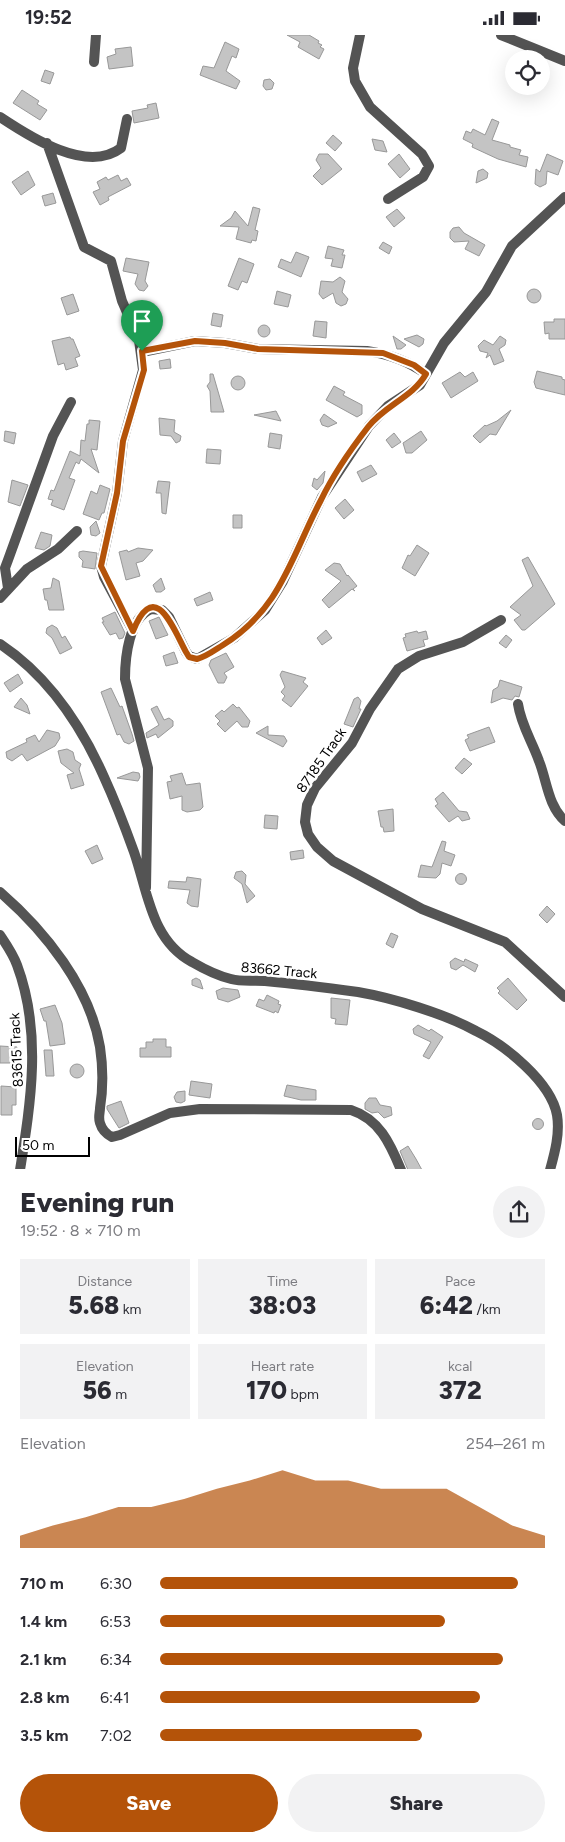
<!DOCTYPE html>
<html lang="en">
<head>
<meta charset="utf-8">
<style>
	:root { --surface:#fff; --page:#f2f2f3; --text:#2b2b33; --muted:#7c7c81; --accent:#b45309 }
	body { margin:0; font-family:Figtree,sans-serif; background:var(--page); color:var(--text); height:100vh; display:flex; flex-direction:column; font-size:19px; white-space:nowrap }
	* { box-sizing:border-box; margin:0 }
	p { font-size:16px; color:var(--muted) }
	.icon { flex:none; width:28px; height:28px; fill:none; stroke:currentColor; stroke-width:2; stroke-linecap:round; stroke-linejoin:round }
	.map { position:relative; height:1134px; overflow:hidden }
	.side { display:flex; flex-direction:column; background:var(--surface); flex:1 }
	.side>* { flex:none }
	.buttons { position:absolute; left:505px; top:15px; display:grid; gap:10px }
	.buttons a { display:grid; place-items:center; width:45px; height:45px; border-radius:50%; background:var(--surface); box-shadow:0 5px 20px #0002; font-size:25px }
	.scale { position:absolute; left:15px; bottom:12px; width:75px; box-sizing:border-box; padding-left:5px; border:2px solid #000; border-top:0; font-size:14px; line-height:18px; white-space:nowrap; color:#000; -webkit-text-stroke:4px #fff; paint-order:stroke }
	.pin { position:absolute; display:grid; place-items:center; width:42px; height:42px; color:#fff; margin:-51px -21px; border-radius:50% 50% 50% 0; rotate:-45deg; box-shadow:0 0 5px #0007 }
	.pin .icon { rotate:45deg }
	.round { display:grid; place-items:center; flex:none; width:52px; height:52px; border-radius:26px; background:var(--page) }
	.head { display:flex; align-items:center; justify-content:space-between; height:85px; padding:0 20px }
	h1 { font-size:28px; font-weight:800; line-height:38px }
	.figures { display:grid; grid-template-columns:repeat(3,1fr); gap:8px; height:85px; padding:5px 20px }
	.figures div { display:grid; align-content:center; border-radius:0px; background:var(--page); text-align:center }
	.figures b { font-size:25px; font-weight:800 }
	.figures small { font-size:14px; font-weight:400 }
	.figures p { font-size:14px }
	.chart { height:140px; padding:10px 20px }
	.chart p { display:flex; justify-content:space-between }
	.chart svg { width:100%; height:90px; margin-top:5px; fill:var(--accent); opacity:.7 }
	.button { display:flex; gap:10px; margin-top:auto; padding:10px 20px }
	.button a { flex:1; height:58px; border-radius:30px; background:var(--accent); color:#fff; font-size:20px; font-weight:800; line-height:58px; text-align:center }
	.button a+a { background:var(--page); color:var(--text) }
	ul { padding:0 20px; list-style:none; font-size:16px }
	li { display:grid; grid-template-columns:80px 60px 1fr; align-items:center; height:38px }
	li i { height:12px; border-radius:6px; background:var(--accent) }
	.status { display:flex; justify-content:space-between; align-items:center; height:35px; padding:0 25px; background:var(--surface); direction:ltr }
	.status svg { height:14px; fill:currentColor }
	.map>svg:first-child { display:block }
</style>
</head>
<body>
<div class="status"><b>19:52</b><svg viewBox="0 0 49 12"><path d="M0 12V9h3v3zM5 12V6h3v6zM10 12V3h3v9zM15 12V0h3v12zM26 1h20v11H26zM47 4h2v5h-2z"/></svg></div>
<div class="map">
<svg width="565" height="1135" viewBox="0 0 565 1135">
	<rect width="100%" height="100%" fill="#fff"/>
	<!-- building -->
	<path fill="#c4c4c4" stroke="#989898" d="M287 0H309L319 6 318 8 322 10 320 12 324 14 319 24 298 12 300 7Z
		M225 7 239 14 236 23 232 21 226 36 240 46 236 54 200 40 203 31 214 33Z
		M131 12 133 31 109 34 107 22 116 19 115 14Z
		M45 35 54 38 50 49 41 46Z
		M270 44 274 48 272 54 266 55 263 51 264 45Z
		M22 55 39 66 37 69 47 75 40 85 13 68Z
		M156 68 159 83 134 88 132 76 148 73 147 70Z
		M492 84 499 87 492 105 510 110V112L521 115 519 120 528 122 526 132 498 124 472 112 473 109 463 104 466 96 471 98 473 94 485 100Z
		M333 100 342 108 335 116 326 108Z
		M372 104 383 106 387 117 375 115Z
		M319 119H328L342 134 322 150 313 141 321 133 316 125Z
		M399 119 410 134 400 143 388 129Z
		M547 119 563 126 558 140 547 136 546 149 540 152 535 149 536 134 540 137Z
		M483 134 488 138 487 143 476 148 478 136Z
		M28 136 35 150 21 160 12 147Z
		M118 140 121 146 127 143 131 150 108 162 109 165 100 170 93 157 100 154 97 147 106 142 108 145Z
		M53 158 56 168 45 171 42 161Z
		M253 172 260 174 255 195 258 196 256 206 252 205 251 208 236 204 239 192 220 191 231 183 235 176 248 191Z
		M397 174 405 183 394 192 386 182Z
		M459 192 464 198 485 210 479 221 465 214 469 206 454 207 450 203V197L453 193Z
		M383 207 392 212 389 219 379 213Z
		M328 211 344 215 342 220H345L342 233 331 231 333 224 325 223Z
		M296 217 309 222 301 242 278 232 281 224 291 228Z
		M126 223 149 227 145 246 148 251 144 256 139 255 135 249 138 239 123 236Z
		M239 223 254 229 247 248 242 246 238 255 228 251Z
		M340 242 345 246 342 257 348 264 346 269 341 271 336 268 333 258 323 264 319 259 321 246 333 247Z
		M527 261a7 7 0 1 1 14 0a7 7 0 1 1-14 0Z
		M277 256 291 260 288 272 274 269Z
		M73 259 79 276 67 280 61 263Z
		M213 278 223 280 221 292 211 290Z
		M554 284H565V304H549V298L545 299 544 287H554Z
		M315 286 327 287 326 303 313 301Z
		M258 296a6 6 0 1 1 12 0a6 6 0 1 1-12 0Z
		M417 300 424 304 423 309 419 312 404 304Z
		M393 301 406 310 401 314H397Z
		M500 301 506 305 505 310 499 314 504 326 494 330 490 320 486 323 488 318 480 316 478 311 484 305 493 310Z
		M70 302 71 304H73L80 321 75 323 78 331 66 335 64 328 58 330 52 306Z
		M170 324 171 333 160 334 159 326Z
		M537 336 562 342V344L565 345V360L536 353 534 347Z
		M460 337 465 342 473 337 478 346 451 363 442 348Z
		M210 339H213L224 377H211L210 356 207 351 210 347Z
		M231 348a7 7 0 1 1 14 0a7 7 0 1 1-14 0Z
		M334 351 345 357 343 360 362 370V379L357 382 326 365Z
		M511 375 496 400 490 399 480 408 473 401 485 390 486 391 497 386Z
		M276 376 281 386 254 380Z
		M324 379 337 388 328 392 322 390 320 385Z
		M159 383 175 385 174 397 181 401 180 406 176 408 171 401 160 400Z
		M89 385 100 386 97 415 91 414 99 438 81 424 79 429 76 427 69 443 75 445 64 475 51 470 53 465 48 464 51 455 54 456 70 416 80 421 81 405 85 406 87 389H89Z
		M5 396 16 398 14 409 4 406Z
		M421 396 427 405 412 418H406L403 408Z
		M270 398 282 400 280 414 268 412Z
		M394 398 401 407 392 413 386 405Z
		M207 414 221 415 220 429 206 428Z
		M371 430 377 439 362 447 357 437Z
		M325 436 323 448 317 455 312 451 314 443 317 445Z
		M12 445 28 450 20 471 8 467Z
		M158 446 170 447 166 479 162 478 161 458H156Z
		M100 450 110 454 104 478H102L99 485 83 479 91 456 97 459Z
		M345 464 354 475 344 484 335 473Z
		M233 480H242V493H233Z
		M96 486 100 498 96 501 91 500 90 492Z
		M41 497 52 500 50 511 44 515 35 513Z
		M417 510 429 518 415 541 402 533 408 520 410 521Z
		M138 513 153 515 143 526 136 528 140 541 126 545 119 517 127 515 128 517Z
		M83 516 97 518 95 534 82 532 83 526 79 522V517Z
		M528 522 555 569 525 595H522L514 585 521 580 510 572 533 551 522 525Z
		M334 528 340 529 347 541 348 540 357 551 353 554 355 556 352 554 329 573 322 565 341 546 325 535Z
		M53 543 59 546 64 575H49L47 565H45L43 554 51 553Z
		M161 543 165 554 161 557H156L153 550Z
		M210 557 213 565 197 571 194 564Z
		M115 577 125 598 123 603 119 604 116 598 110 600 102 587H104L102 583Z
		M159 582 168 600 156 604 149 586Z
		M52 590 57 593 62 603 65 601 72 613 60 619 52 603 46 598 47 593Z
		M326 595 332 603 322 610 317 603Z
		M417 596 418 598 426 596 428 604 423 605 425 611 407 616 403 603 406 602 405 599Z
		M506 600 512 605 506 613 499 608Z
		M174 617 178 628 166 631 163 621Z
		M226 618 234 632 224 638 227 642 224 648H218L209 630 211 625Z
		M282 636 306 643 303 647 308 651 291 672 282 665 285 661 281 657 285 652 280 640Z
		M18 639 23 648 10 657 4 648Z
		M500 645 522 652 519 662 515 661 512 665 503 663 491 668 493 655 498 652Z
		M111 653 120 672 122 671 132 699 134 706 129 709 124 707 120 699 117 700 101 657Z
		M358 662 361 666 359 674H361L353 692 344 689 354 664Z
		M21 663 27 670 30 679 14 672Z
		M233 669 237 673 239 672 250 686 248 692H242L237 686 225 697 217 689 220 686 215 681 222 675 224 677Z
		M157 671 164 685 169 683 173 686V691L158 703 156 699 147 703 146 698 159 690 151 674Z
		M268 691V700L284 701 287 706 283 712 256 698Z
		M489 692 495 707 470 716 465 705 469 703 467 700Z
		M47 695 59 698 60 703 55 711 27 726 22 719 12 726 7 723 6 717 27 707 26 704 35 700 39 707Z
		M67 714 73 717 75 725 81 729 79 734 84 750 71 754 67 740 74 738 61 728 58 716Z
		M464 723 472 729 462 739 455 733Z
		M133 737 139 738 140 742 138 746 117 743Z
		M182 738 186 750 200 748 203 772 200 775 187 777 182 775V761L170 764 167 747 172 746 170 741Z
		M443 757 459 776 467 777 470 784 462 786 458 781 449 787 435 771 438 769 435 764Z
		M393 774 394 796 384 797 383 792H381L378 776Z
		M265 780 278 781 277 794 264 793Z
		M442 806 446 807 444 816 455 820 451 831 442 828 440 839 436 843 418 842 421 830 432 832Z
		M97 810 103 824 92 829 85 816Z
		M303 815 304 823 291 825 290 817Z
		M242 836 246 840 245 849 255 861 247 868 242 849 234 843 236 837Z
		M455.5 844a5.5 5.5 0 1 1 11 0a5.5 5.5 0 1 1-11 0Z
		M187 842 201 844 198 872 191 871 187 868 190 855 168 853 169 846 186 847Z
		M547 871 555 879 547 888 539 880Z
		M391 898 398 901 393 913 386 909Z
		M455 923 464 927 465 924 478 930 475 937 463 930 456 935 451 933 450 927Z
		M196 943 200 945 203 954 192 950V945Z
		M508 943 527 965 517 975 498 958 500 956 497 953Z
		M223 953 238 955 240 962 228 967 218 964 216 956Z
		M267 960 279 966 278 969 281 970 278 978 275 976 274 978 256 971 259 964 264 966Z
		M331 963 350 965 347 990 335 989 336 984 331 983Z
		M55 970 62 988 65 1009 50 1011 46 986H44L40 974Z
		M418 990 429 996 431 994 443 1002 429 1024 423 1021 431 1007 414 999 413 994Z
		M153 1004H166V1012H171V1022H140V1013H146V1007H153Z
		M0 1011 17 1012 16 1023 13 1022V1028H0Z
		M44 1015H52L54 1041H46Z
		M70 1036a7 7 0 1 1 14 0a7 7 0 1 1-14 0Z
		M191 1046 212 1049 210 1063 189 1060Z
		M287 1050 316 1055V1065H301L284 1061Z
		M1 1051 16 1052V1070H12V1080H1Z
		M185 1056V1066L181 1068 176 1067 174 1062 177 1057Z
		M369 1063H376L380 1070 391 1072 392 1080 384 1083 378 1077 372 1078 365 1074V1068Z
		M121 1066 129 1088 119 1093 107 1074V1071Z
		M532.5 1089a5.5 5.5 0 1 1 11 0a5.5 5.5 0 1 1-11 0Z
		M408 1111 416 1124 422 1135H408L400 1116Z"/>
	<g fill="none" stroke-linecap="round" stroke-linejoin="round">
		<!-- minor -->
		<path stroke="#545454" stroke-width="10" d="M360 0 353 33 355 46 370 72 422 119 429 131 423 142 388 164
			M94 27 96 0
			M0 82C30 102 87 139 121 113L127 84
			M47 108 84 212 111 226 122 266 139 305 143 335 123 406 117 458 101 531 104 542 133 596
			M142 317 195 306 225 308 258 314 367 316C389 319 408 326 426 339
			M8 553 5 533 8 525 53 401 71 367
			M0 563 27 534 58 514 77 496
			M501 585 463 607 419 621 398 634 370 674 352 708 315 753 307 770 305 787 308 799 317 812 333 826 422 874 505 907 565 962
			M0 609C48 641 81 690 104 742 115 766 125 792 134 817 148 857 151 905 192 927 204 934 218 941 231 944 242 947 254 945 265 946 296 949 328 953 358 957 393 963 445 979 476 996 505 1010 551 1047 557 1080 560 1098 555 1117 550 1135
			M518 669C521 690 532 706 539 726 547 746 548 771 565 786
			M146 853 148 733 125 644C125 622 129 583 151 574L162 575 169 582 186 617 189 621 197 624 234 603 265 575 283 546 322 462 369 391 388 371 420 350 444 308 486 257 512 211 565 162
			M0 857C45 896 90 952 100 1012 103 1032 103 1054 100 1073 100 1078 98 1082 100 1088 102 1095 106 1099 112 1102L120 1100 170 1078 200 1074 351 1075C379 1084 390 1108 401 1135"/>
		<!-- tertiary -->
		<path stroke="#545454" stroke-width="10" d="M501 0 565 26
			M0 900C6 909 13 919 17 930 42 997 31 1066 20 1135"/>
	</g>
	<g fill="none" stroke-linecap="round" stroke-linejoin="round">
		<!-- route casing -->
		<g stroke="#fff" stroke-width="10">
			<path id="route" d="M195 306 225 308 258 314 383 318 414 330 426 339C413 362 385 370 368 392 351 414 333 440 321 465 291 522 281 574 223 610 215 615 206 622 197 624L189 622 186 617C173 593 155 542 133 596L101 531 117 458 123 406 144 335 142 316Z"/>
		</g>
		<!-- route -->
		<use href="#route" stroke="#b45309" stroke-width="6"/>
	</g>
	<g text-anchor="middle" stroke-width="5" stroke-linejoin="round" paint-order="stroke">
		<!-- street labels -->
		<g font-size="14" fill="#000" stroke="#fff">
			<text transform="translate(321 725) rotate(-55)" y="5">87185 Track</text>
			<text transform="translate(279 935) rotate(5)" y="5">83662 Track</text>
			<text transform="translate(16 1015) rotate(-93)" y="5">83615 Track</text>
		</g>
	</g>
</svg>
<div class="buttons">
<a><svg class="icon" aria-label="locate" viewBox="0 0 24 24"><circle cx="12" cy="12" r="6"/><path d="M12 2v4M12 18v4M2 12h4M18 12h4"/></svg></a>
</div>
<div class="scale">50 m</div>
<div class="pin" style="left:142px;top:316px;background:#1e9e55"><svg class="icon" aria-label="arrive" viewBox="0 0 24 24"><path d="M6 21V4h12l-3 4 3 4H6"/></svg></div>
</div>
<section class="side">
<div class="head"><div><h1>Evening run</h1><p>19:52 · 8 × 710 m</p></div><a class="round"><svg class="icon" aria-label="share" viewBox="0 0 24 24"><path d="M12 15V3M7 8l5-5 5 5M5 13v7h14v-7"/></svg></a></div>
<div class="figures">
<div><p>Distance</p><b>5.68<small> km</small></b></div>
<div><p>Time</p><b>38:03</b></div>
<div><p>Pace</p><b>6:42<small> /km</small></b></div>
</div>
<div class="figures">
<div><p>Elevation</p><b>56<small> m</small></b></div>
<div><p>Heart rate</p><b>170<small> bpm</small></b></div>
<div><p>kcal</p><b>372</b></div>
</div>
<div class="chart"><p><span>Elevation</span>254–261 m</p>
<svg viewBox="0 0 160 44" preserveAspectRatio="none"><path d="M0 44V38L10 33L20 29L30 24L40 24L50 20L60 15L70 11L80 6L90 11L100 11L110 15L120 15L130 15L140 24L150 33L160 38V44z"/></svg>
</div>
<ul>
<li><b>710 m</b>6:30<i style="width:93%"></i></li>
<li><b>1.4 km</b>6:53<i style="width:74%"></i></li>
<li><b>2.1 km</b>6:34<i style="width:89%"></i></li>
<li><b>2.8 km</b>6:41<i style="width:83%"></i></li>
<li><b>3.5 km</b>7:02<i style="width:68%"></i></li>
</ul>
<div class="button"><a>Save</a><a>Share</a></div>
</section>
</body>
</html>
